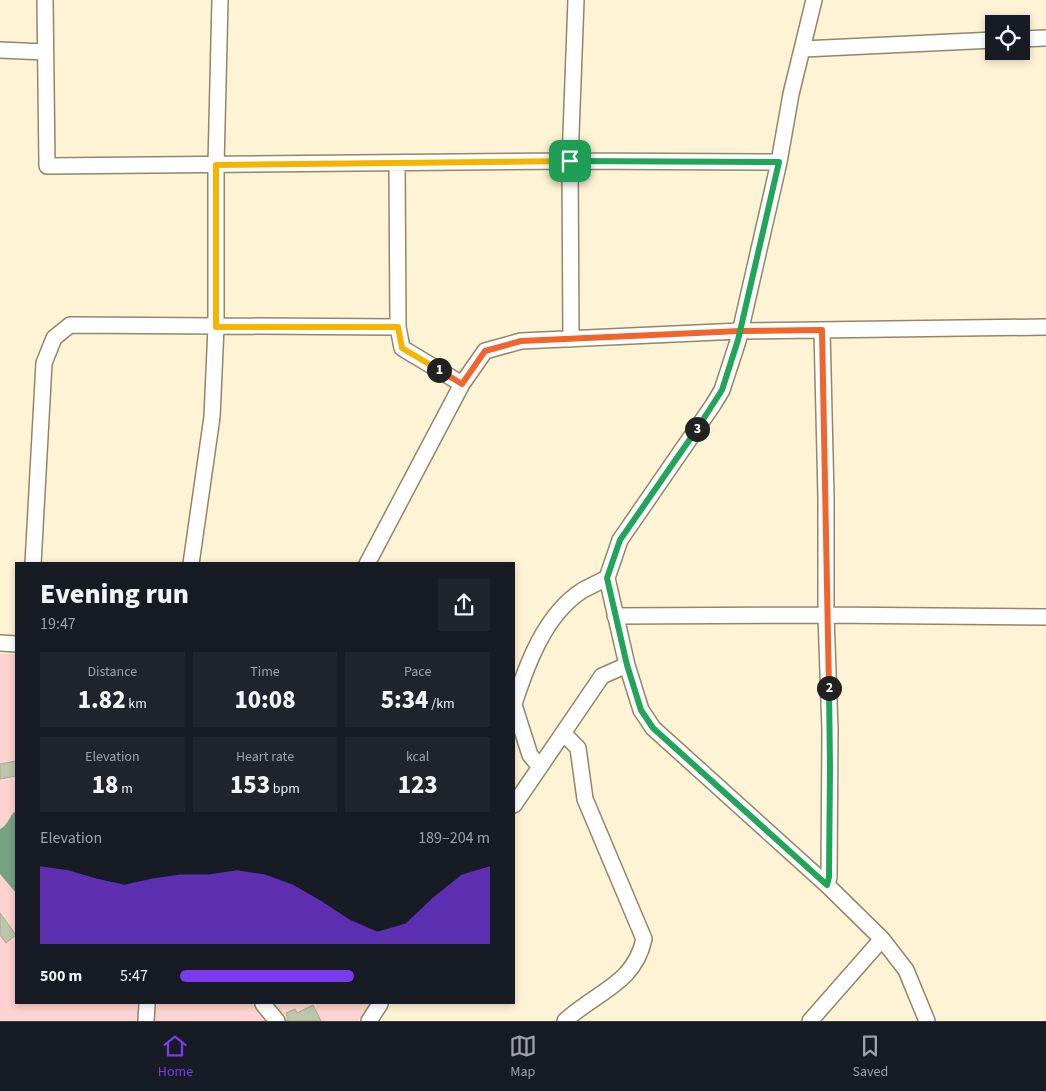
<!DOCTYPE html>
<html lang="en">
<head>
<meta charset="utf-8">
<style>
	:root { --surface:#171b24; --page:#20242c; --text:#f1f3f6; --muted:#9ea1a6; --line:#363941; --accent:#7c3aed }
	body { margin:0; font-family:"Source Sans 3",sans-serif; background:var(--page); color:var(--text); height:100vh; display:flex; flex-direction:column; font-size:19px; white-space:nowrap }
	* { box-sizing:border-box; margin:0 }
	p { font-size:16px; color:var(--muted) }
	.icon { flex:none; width:28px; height:28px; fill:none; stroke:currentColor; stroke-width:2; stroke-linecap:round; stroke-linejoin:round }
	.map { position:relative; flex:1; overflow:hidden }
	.panel { position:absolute; left:15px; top:562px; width:500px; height:442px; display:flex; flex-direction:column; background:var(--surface); border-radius:0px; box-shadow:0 2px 8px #0003 }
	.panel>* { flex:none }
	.controls { position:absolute; left:985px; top:15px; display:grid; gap:10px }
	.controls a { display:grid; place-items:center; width:45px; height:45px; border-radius:0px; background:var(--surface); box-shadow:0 2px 8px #0003; font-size:25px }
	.pin { position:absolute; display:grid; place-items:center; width:42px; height:42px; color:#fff; margin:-21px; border-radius:10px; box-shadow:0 2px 8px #0006 }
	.km { position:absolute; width:25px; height:25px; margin:-12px; border-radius:50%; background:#222; color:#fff; font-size:14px; line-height:25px; text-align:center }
	.round { display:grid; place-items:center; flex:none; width:52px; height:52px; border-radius:0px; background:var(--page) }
	.headline { display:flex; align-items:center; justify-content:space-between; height:85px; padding:0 25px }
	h1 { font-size:28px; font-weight:800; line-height:38px }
	.stats { display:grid; grid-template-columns:repeat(3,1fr); gap:8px; height:85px; padding:5px 25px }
	.stats div { display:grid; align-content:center; border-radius:0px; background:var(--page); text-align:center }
	.stats b { font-size:25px; font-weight:800 }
	.stats small { font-size:14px; font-weight:400 }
	.stats p { font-size:14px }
	.chart { height:140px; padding:10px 25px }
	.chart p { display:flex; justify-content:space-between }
	.chart svg { width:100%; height:90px; margin-top:5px; fill:var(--accent); opacity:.7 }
	ul { padding:0 25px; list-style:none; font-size:16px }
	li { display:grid; grid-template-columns:80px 60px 1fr; align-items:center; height:38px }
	li i { height:12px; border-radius:6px; background:var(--accent) }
	.dock { display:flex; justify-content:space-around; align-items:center; height:70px; border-top:1px solid var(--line); background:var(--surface); font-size:14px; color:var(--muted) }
	.dock a { display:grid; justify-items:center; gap:2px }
	.dock .current { color:var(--accent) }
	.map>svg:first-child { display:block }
</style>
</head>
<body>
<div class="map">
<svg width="1046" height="1021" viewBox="0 0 1046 1021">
	<rect width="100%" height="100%" fill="#fff3d5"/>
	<!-- green -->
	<path fill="#fed2d0" d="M0 654H16V1004H370L358 1021H0Z"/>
	<!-- water -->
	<path fill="#76a284" d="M16 811V893L0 874V829C8 826 9 815 16 811Z"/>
	<!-- building -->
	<path fill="#bdc6a9" stroke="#a1aa8d" d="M16 761V776L0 779V764Z
		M0 913 16 935 6 943 0 935Z
		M313 1005 321 1021H286L288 1018 286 1013 295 1009 297 1013Z"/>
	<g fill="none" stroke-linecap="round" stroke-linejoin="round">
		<!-- minor casing -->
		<g stroke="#92866b" stroke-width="18">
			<path id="minor" d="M45 0 47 166 570 161 779 162
				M814 0 791 94 779 162 738 341 722 390 713 405 620 540 607 578 627 665 641 710 653 728 827 885 882 939 906 970 927 1021
				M1021 39 1046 38
				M803 49 994 40
				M0 50 45 52
				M397 164 398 327 402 348 462 384
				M822 330 826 497V615L830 730 829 877 827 885
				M571 339 570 161 576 0
				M33 564 44 363 54 338 70 325 398 327
				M191 564 212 417 216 327V165L220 0
				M367 564 462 384 485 351 521 341 740 331 1046 327
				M615 616 826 615 1046 617
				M0 643 16 644
				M514 704C527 664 545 614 583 590 591 586 599 582 607 578
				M514 705 530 755 540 767
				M563 733 578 748 585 799 644 939C634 985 595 992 565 1021
				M514 805 602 676 627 665
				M263 1004 277 1021
				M146 1021 147 1004
				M369 1021 380 1004
				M810 1021 882 939"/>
		</g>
		<!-- minor -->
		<use href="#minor" stroke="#fff" stroke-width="15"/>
	</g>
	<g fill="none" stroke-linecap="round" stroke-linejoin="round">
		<!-- split-1 casing -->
		<g stroke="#fff" stroke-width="10">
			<path id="split-1" d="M439 370 402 348 398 327H216V165L570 161"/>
		</g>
		<!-- split-2 casing -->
		<g stroke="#fff" stroke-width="10">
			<path id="split-2" d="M439 370 462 384 485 351 521 341 740 331 822 330 829 688"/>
		</g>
		<!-- split-3 casing -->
		<g stroke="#fff" stroke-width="10">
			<path id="split-3" d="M697 429 620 540 607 578 627 665 641 710 653 728 827 885 829 877 830 767 829 688"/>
		</g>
		<!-- split-4 casing -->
		<g stroke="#fff" stroke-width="10">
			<path id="split-4" d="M570 161 779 162 738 340 722 390 697 429"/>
		</g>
		<!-- split-1 -->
		<use href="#split-1" stroke="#f5b400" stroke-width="6"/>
		<!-- split-2 -->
		<use href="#split-2" stroke="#f0652b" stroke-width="6"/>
		<!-- split-3 -->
		<use href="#split-3" stroke="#22a559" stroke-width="6"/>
		<!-- split-4 -->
		<use href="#split-4" stroke="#22a559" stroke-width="6"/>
	</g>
</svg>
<div class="controls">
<a><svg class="icon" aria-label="locate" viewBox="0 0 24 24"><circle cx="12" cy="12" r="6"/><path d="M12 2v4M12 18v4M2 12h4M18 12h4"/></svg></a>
</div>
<div class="pin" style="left:570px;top:161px;background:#1e9e55"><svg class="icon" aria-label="arrive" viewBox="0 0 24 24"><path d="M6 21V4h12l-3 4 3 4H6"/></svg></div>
<b class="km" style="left:439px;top:370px">1</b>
<b class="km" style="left:829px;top:688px">2</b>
<b class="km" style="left:697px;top:429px">3</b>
<section class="panel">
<div class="headline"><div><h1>Evening run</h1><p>19:47</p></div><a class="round"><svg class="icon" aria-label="share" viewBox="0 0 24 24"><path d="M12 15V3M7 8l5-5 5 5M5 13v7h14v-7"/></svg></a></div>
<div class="stats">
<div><p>Distance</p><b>1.82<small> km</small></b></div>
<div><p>Time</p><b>10:08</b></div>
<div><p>Pace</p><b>5:34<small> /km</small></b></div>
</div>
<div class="stats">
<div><p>Elevation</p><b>18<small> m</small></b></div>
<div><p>Heart rate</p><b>153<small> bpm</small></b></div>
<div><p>kcal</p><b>123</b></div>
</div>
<div class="chart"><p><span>Elevation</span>189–204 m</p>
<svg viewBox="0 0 160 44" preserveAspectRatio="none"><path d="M0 44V6L10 8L20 12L30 15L40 12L50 10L60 10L70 8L80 10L90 15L100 23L110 32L120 38L130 34L140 21L150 10L160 6V44z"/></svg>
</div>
<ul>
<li><b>500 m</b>5:47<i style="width:56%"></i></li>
</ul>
</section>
</div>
<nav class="dock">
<a class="current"><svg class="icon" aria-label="home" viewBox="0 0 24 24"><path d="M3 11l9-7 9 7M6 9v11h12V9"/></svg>Home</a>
<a><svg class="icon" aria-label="map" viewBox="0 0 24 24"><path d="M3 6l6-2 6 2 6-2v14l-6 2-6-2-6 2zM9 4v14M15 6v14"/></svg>Map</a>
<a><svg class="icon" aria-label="saved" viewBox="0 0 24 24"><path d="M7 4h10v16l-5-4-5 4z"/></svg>Saved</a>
</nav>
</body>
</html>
